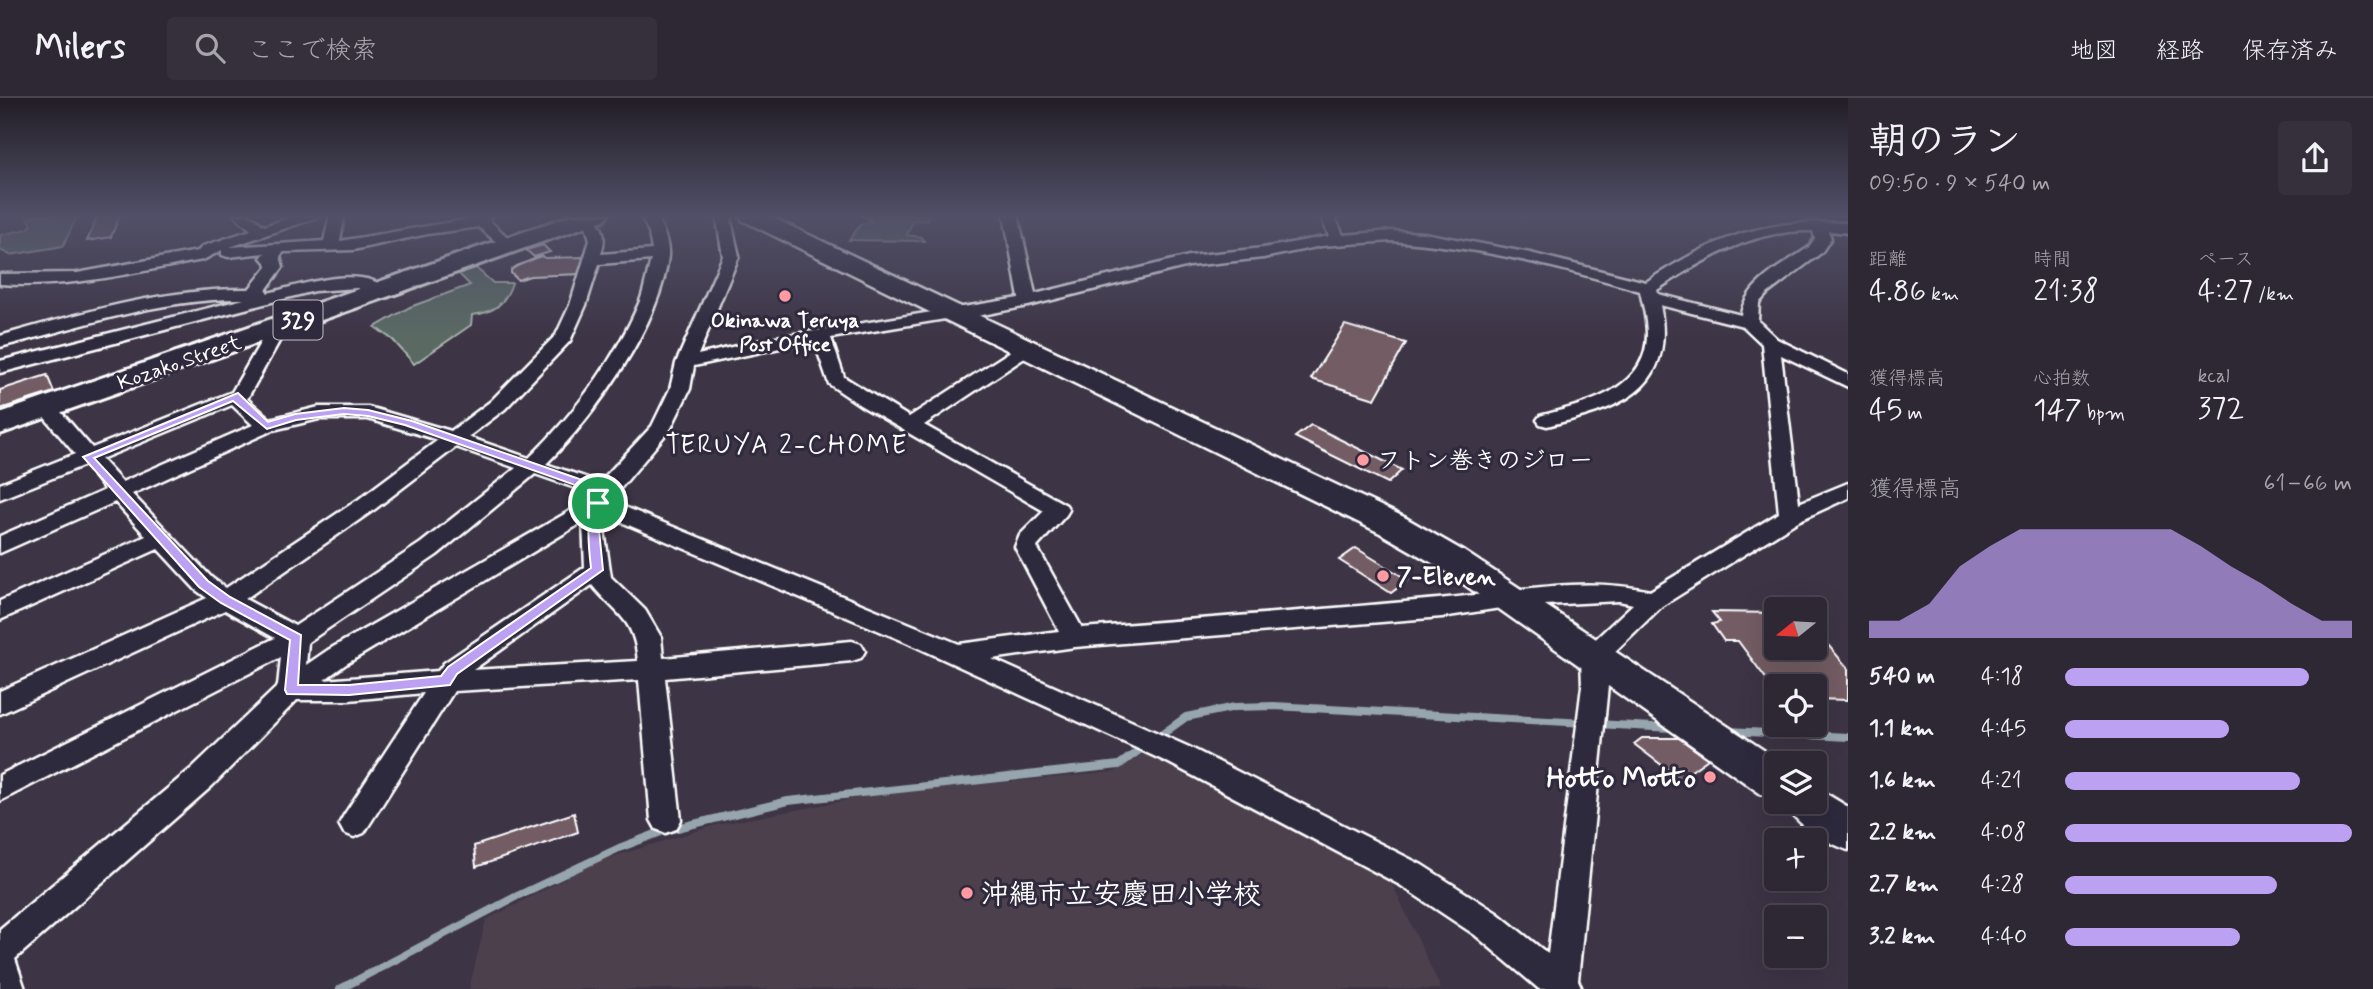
<!DOCTYPE html>
<html lang="ja">
<head>
<meta charset="utf-8">
<style>
	:root { --surface:#2e2734; --page:#362f3c; --text:#f1f3f6; --muted:#a7a5ac; --line:#49444f; --accent:#bca0f2 }
	body { margin:0; font-family:Mynerve,"Klee One",sans-serif; background:var(--page); color:var(--text); height:100vh; display:flex; flex-direction:column; font-size:26px; white-space:nowrap }
	* { box-sizing:border-box; margin:0 }
	p { font-size:23px; color:var(--muted) }
	.icon { flex:none; width:38px; height:38px; fill:none; stroke:currentColor; stroke-width:2; stroke-linecap:round; stroke-linejoin:round }
	.map { position:relative; flex:1; overflow:hidden }
	.details { display:flex; flex-direction:column; background:var(--surface); width:525px }
	.details>* { flex:none }
	.needle { width:46px; rotate:252deg }
	.tools { position:absolute; left:1764px; top:499px; display:grid; gap:14px }
	.tools a { display:grid; place-items:center; width:63px; height:63px; border-radius:7px; background:var(--surface); box-shadow:0 7px 28px #0002,0 0 0 2px var(--line); font-size:35px }
	.pin { position:absolute; display:grid; place-items:center; width:60px; height:60px; color:#fff; margin:-30px; border:4px solid #fff; border-radius:50%; box-shadow:0 2px 7px #0007 }
	.round { display:grid; place-items:center; flex:none; width:74px; height:74px; border-radius:7px; background:var(--page) }
	.head { display:flex; align-items:center; justify-content:space-between; height:119px; padding:0 21px }
	h1 { font-size:38px; font-weight:600; line-height:52px }
	.figures { display:grid; grid-template-columns:repeat(3,1fr); gap:10px; height:119px; padding:7px 21px }
	.figures div { display:grid; align-content:center }
	.figures b { font-size:30px; font-weight:600 }
	.figures small { font-size:19px; font-weight:400 }
	.figures p { font-size:19px }
	.chart { height:196px; padding:14px 21px }
	.chart p { display:flex; justify-content:space-between }
	.chart svg { width:100%; height:126px; margin-top:7px; fill:var(--accent); opacity:.7 }
	ul { padding:0 21px; list-style:none; font-size:23px }
	li { display:grid; grid-template-columns:112px 84px 1fr; align-items:center; height:52px }
	li i { height:18px; border-radius:9px; background:var(--accent) }
	header { display:flex; align-items:center; gap:42px; box-sizing:border-box; height:98px; padding:0 35px; background:var(--surface); border-bottom:2px solid var(--line) }
	header strong { font-size:33px }
	nav { display:flex; gap:38px; margin-inline-start:auto; font-size:24px }
	.search { width:490px; height:63px; background:var(--page); display:flex; align-items:center; gap:18px; box-sizing:border-box; padding:0 24px; border-radius:7px; color:var(--muted); font-size:26px }
	main { display:flex; flex:1; min-height:0 }
	.map>svg:first-child { display:block }
</style>
</head>
<body>
<header>
<strong>Milers</strong>
<div class="search"><svg class="icon" aria-label="search" viewBox="0 0 24 24"><circle cx="10" cy="10" r="6"/><path d="M15 15l6 6"/></svg>ここで検索</div>
<nav><a>地図</a><a>経路</a><a>保存済み</a></nav>
</header>
<main>
<div class="map">
<svg width="1848" height="891" viewBox="0 0 1848 891">
	<rect width="100%" height="100%" fill="#3d3445"/>
	<filter id="ink" filterUnits="userSpaceOnUse"><feTurbulence type="fractalNoise" baseFrequency=".0143" numOctaves="2"/><feDisplacementMap in="SourceGraphic" scale="14" xChannelSelector="R" yChannelSelector="G"/><feConvolveMatrix kernelMatrix="1 2 1 2 8 2 1 2 1" color-interpolation-filters="sRGB"/></filter>
	<g filter="url(#ink)">
		<!-- built -->
		<path fill="#4d404e" d="M1151 651 1385 770 1441 891H469L486 822 599 763 716 727 880 696 1115 674Z"/>
		<!-- green -->
		<path fill="#5a6b63" stroke="#acb5b1" stroke-width="2" d="M34 117H78L63 148 10 157 0 152V137L27 131 32 127 28 120Z
			M861 117H928L927 123 913 122 907 137 921 139 924 143 849 142 861 126 872 123Z
			M476 170 493 185H512C505 206 494 215 472 217L471 227 414 266 393 242 375 229 410 209 470 187 458 175Z"/>
		<g fill="none" stroke-linecap="round" stroke-linejoin="round">
			<!-- stream -->
			<path stroke="#96a5ae" stroke-width="8" d="M1596 626 1673 630
				M1728 633 1848 639
				M1157 640 1186 619 1235 609 1274 608 1586 625
				M340 891 517 798 619 750 661 734 788 703 1119 667 1145 648"/>
		</g>
		<!-- building -->
		<path fill="#735b64" stroke="#fff" stroke-width="2" d="M98 117H120L111 139 87 143Z
			M543 147 550 154 534 159 526 152Z
			M541 158 545 160 587 159 582 176 530 178 518 182 511 175V172L517 168Z
			M1345 227 1406 245 1375 301 1311 281Z
			M47 277 54 294 0 311V292Z
			M1311 327 1402 372 1388 385 1295 339Z
			M1356 450 1408 482 1391 495 1339 462Z
			M1712 514 1776 515V550H1815V532L1848 570V602L1815 601V588H1776V594L1738 543H1724L1712 526 1720 524Z
			M1642 640H1679L1708 661 1680 681 1634 646Z
			M574 715 578 734 476 769 474 748Z"/>
		<g fill="none" stroke-linecap="round" stroke-linejoin="round">
			<!-- street casing -->
			<g stroke="#fff" stroke-width="5">
				<path id="street" d="M234 117H250L264 128 297 117H318L316 120 230 149 324 143 330 117H344L340 143 475 120 476 117H490V123L516 147 508 152 503 150 479 129 427 136 353 152 284 154 280 158 283 169 266 192 268 195C299 187 365 165 388 193L380 198 357 190 314 193 0 275V263L244 201C160 200 81 229 0 249V238C81 215 164 190 249 191L267 169 266 164 261 160 265 155 228 159 222 157V152L203 162C135 174 70 191 0 186V176L77 175 198 153 203 148 251 132Z
					M580 117H590C605 128 606 140 601 156L652 152 649 135 641 117H655C662 129 669 143 668 158 661 226 594 319 546 366L600 384 652 328 670 291 676 265 723 158 717 123 719 117H733L731 123 739 158 698 257 770 240 1019 200 1004 117H1018L1035 196 1189 158 1263 150 1329 138 1320 117H1334L1343 137 1391 133 1424 135 1530 155 1646 184C1715 139 1765 120 1848 125V135L1828 133 1831 140 1821 155 1767 196 1759 205 1758 223 1777 241 1848 276V289L1781 257 1799 405 1848 385V400L1798 423 1662 508 1607 561 1608 588 1578 882 1582 891H1539L1475 837 1400 787 1169 665 906 544 607 418 604 432 611 479 645 512 661 539 663 560 852 543 861 546 865 553 861 560 852 563 665 580 681 722 676 731 666 735 656 731 651 722 639 582 454 593 364 735 354 739 344 735 339 726 344 717 424 595 349 602H297L212 688 15 861 25 891H0V831L192 670 278 588 281 559 0 703V677L275 540 225 512 0 616V593L207 500 196 492 158 451 0 522V503L146 438 115 404 0 455V438L105 392 85 367 0 401V386L75 356 40 314 37 310 40 306H54L92 350 232 294 263 240 258 233 267 228 273 229 281 240 247 301 270 321 319 309H368L451 333 491 303 556 237 570 207 590 142 586 128 578 120ZM1813 133 1815 140 1809 149C1785 166 1745 185 1741 217L1658 196 1657 192C1703 161 1755 131 1813 133ZM1391 143C1474 148 1561 169 1640 193 1643 207 1647 222 1647 236 1647 293 1584 306 1540 318L1537 322 1540 326 1547 328C1617 311 1677 294 1660 207L1743 228 1762 246 1779 415 1650 493C1580 477 1508 495 1438 501 1320 512 1201 521 1082 530L1037 449 1066 417 1069 412 1066 407 924 327 1032 255 1035 251 1032 247H1020L909 319 844 279 831 240 951 220H967L1028 208 1189 168 1263 160 1321 148ZM651 162C647 175 645 190 640 203 615 262 574 316 529 360L468 339 505 311 570 243 586 207 599 166ZM814 243 829 286 860 307 1044 413 1020 437 1015 449 1059 533 959 546 610 403 671 330 690 291 694 268ZM232 307 253 327 122 384 101 361ZM319 321H368L438 342 359 401 226 490 212 480 132 396 273 332ZM456 349 516 370 421 445 295 528 245 501 375 411ZM535 376 592 396 589 402 328 552 306 567 308 544 437 457ZM583 424 585 469 444 565 438 573 324 582 346 566ZM592 487C617 518 634 519 638 563L473 572ZM1619 503 1633 506 1585 551 1581 558 1582 588 1548 856 1497 815 1422 767 1189 649 992 561 1075 549 1442 519 1507 509Z"/>
			</g>
			<!-- secondary casing -->
			<g stroke="#fff" stroke-width="5">
				<path id="secondary" d="M739 117H767L1404 419 1465 454 1783 665H1776V701L1761 696 1441 470 1380 435 742 122Z
					M1815 689 1848 709V752C1825 744 1794 726 1785 704H1815Z"/>
			</g>
			<!-- highway casing -->
			<g stroke="#fff" stroke-width="6">
				<path id="highway" d="M572 117H608L604 122 0 336V315Z"/>
			</g>
			<!-- street -->
			<use href="#street" fill="#2f2a3d" fill-rule="evenodd"/>
			<!-- secondary -->
			<use href="#secondary" fill="#2f2a3d" fill-rule="evenodd"/>
			<!-- highway -->
			<use href="#highway" fill="#2f2a3d" fill-rule="evenodd"/>
		</g>
	</g>
	<!-- sky -->
	<linearGradient id="sky" x2="0" y2="1"><stop stop-color="#221d26"/><stop offset="0.49" stop-color="#515068"/><stop offset="1" stop-color="#515068" stop-opacity="0"/></linearGradient>
	<rect width="1848" height="241" fill="url(#sky)"/>
	<!-- route -->
	<path fill="#bca0f2" stroke="#fff" stroke-width="2" fill-rule="evenodd" d="M238 295 268 324 295 316 344 310 368 312 412 323 608 391 599 432 603 472 457 576 450 587 349 597 287 596 285 592 290 542 221 505 199 489 83 359ZM233 303 267 331 296 322 344 316 368 318 405 327 598 395C585 419 588 444 591 470L448 569 441 578 349 587H298L301 537 230 499 208 483 94 360Z"/>
	<!-- markers -->
	<g fill="#ff9aa2" stroke="#2f2a3d" stroke-width="2.5">
		<circle cx="785" cy="198" r="7"/>
		<circle cx="1363" cy="362" r="7"/>
		<circle cx="1383" cy="478" r="7"/>
		<circle cx="1710" cy="679" r="7"/>
		<circle cx="967" cy="795" r="7"/>
	</g>
	<g text-anchor="middle" stroke-width="6" stroke-linejoin="round" paint-order="stroke">
		<!-- far-poi labels -->
		<g font-size="21" font-weight="bold" fill="#fff" stroke="#2f2a3d">
			<text x="785" y="229">Okinawa Teruya<tspan x="785" dy="24">Post Office</tspan></text>
		</g>
		<!-- far-street labels -->
		<g font-size="21" fill="#fff" stroke="#2f2a3d">
			<text transform="translate(179 264) rotate(-19)" y="7">Kozako Street</text>
		</g>
		<!-- shield labels -->
		<rect fill="#2f2a3d" stroke="#c1bfc5" stroke-width="2" x="273.5" y="202.5" width="49" height="39" rx="5"/>
		<g font-size="23" font-weight="bold" fill="#fff">
			<text x="298" y="230">329</text>
		</g>
		<!-- poi labels -->
		<g font-size="24" font-weight="bold" fill="#fff" stroke="#2f2a3d" text-anchor="start">
			<text x="1377" y="370">フトン巻きのジロー</text>
			<text x="1397" y="486">7-Eleven</text>
		</g>
		<!-- neighbourhood labels -->
		<g font-size="26" letter-spacing="2" fill="#fff" stroke="#2f2a3d">
			<text x="787" y="355">TERUYA 2-CHOME</text>
		</g>
		<!-- near-poi labels -->
		<g font-size="28" font-weight="bold" fill="#fff" stroke="#2f2a3d" text-anchor="end">
			<text x="1696" y="689">Hotto Motto</text>
			<text x="981" y="805" text-anchor="start">沖縄市立安慶田小学校</text>
		</g>
	</g>
</svg>
<div class="tools">
<a><svg class="needle" viewBox="-14 -14 28 28"><path d="M0-13l5 13h-10z" fill="#e53935"/><path d="M0 13l5-13h-10z" fill="#a7a5ac"/></svg></a>
<a><svg class="icon" aria-label="locate" viewBox="0 0 24 24"><circle cx="12" cy="12" r="6"/><path d="M12 2v4M12 18v4M2 12h4M18 12h4"/></svg></a>
<a><svg class="icon" aria-label="layers" viewBox="0 0 24 24"><path d="M12 4l9 5-9 5-9-5zM3 14l9 5 9-5"/></svg></a>
<a>+</a>
<a>−</a>
</div>
<div class="pin" style="left:598px;top:405px;background:#1e9e55"><svg class="icon" aria-label="arrive" viewBox="0 0 24 24"><path d="M6 21V4h12l-3 4 3 4H6"/></svg></div>
</div>
<section class="details">
<div class="head"><div><h1>朝のラン</h1><p>09:50 · 9 × 540 m</p></div><a class="round"><svg class="icon" aria-label="share" viewBox="0 0 24 24"><path d="M12 15V3M7 8l5-5 5 5M5 13v7h14v-7"/></svg></a></div>
<div class="figures">
<div><p>距離</p><b>4.86<small> km</small></b></div>
<div><p>時間</p><b>21:38</b></div>
<div><p>ペース</p><b>4:27<small> /km</small></b></div>
</div>
<div class="figures">
<div><p>獲得標高</p><b>45<small> m</small></b></div>
<div><p>心拍数</p><b>147<small> bpm</small></b></div>
<div><p>kcal</p><b>372</b></div>
</div>
<div class="chart"><p><span>獲得標高</span>61–66 m</p>
<svg viewBox="0 0 160 44" preserveAspectRatio="none"><path d="M0 44V38L10 38L20 32L30 19L40 12L50 6L60 6L70 6L80 6L90 6L100 6L110 12L120 19L130 25L140 32L150 38L160 38V44z"/></svg>
</div>
<ul>
<li><b>540 m</b>4:18<i style="width:85%"></i></li>
<li><b>1.1 km</b>4:45<i style="width:57%"></i></li>
<li><b>1.6 km</b>4:21<i style="width:82%"></i></li>
<li><b>2.2 km</b>4:08<i style="width:100%"></i></li>
<li><b>2.7 km</b>4:28<i style="width:74%"></i></li>
<li><b>3.2 km</b>4:40<i style="width:61%"></i></li>
</ul>
</section>
</main>
</body>
</html>
